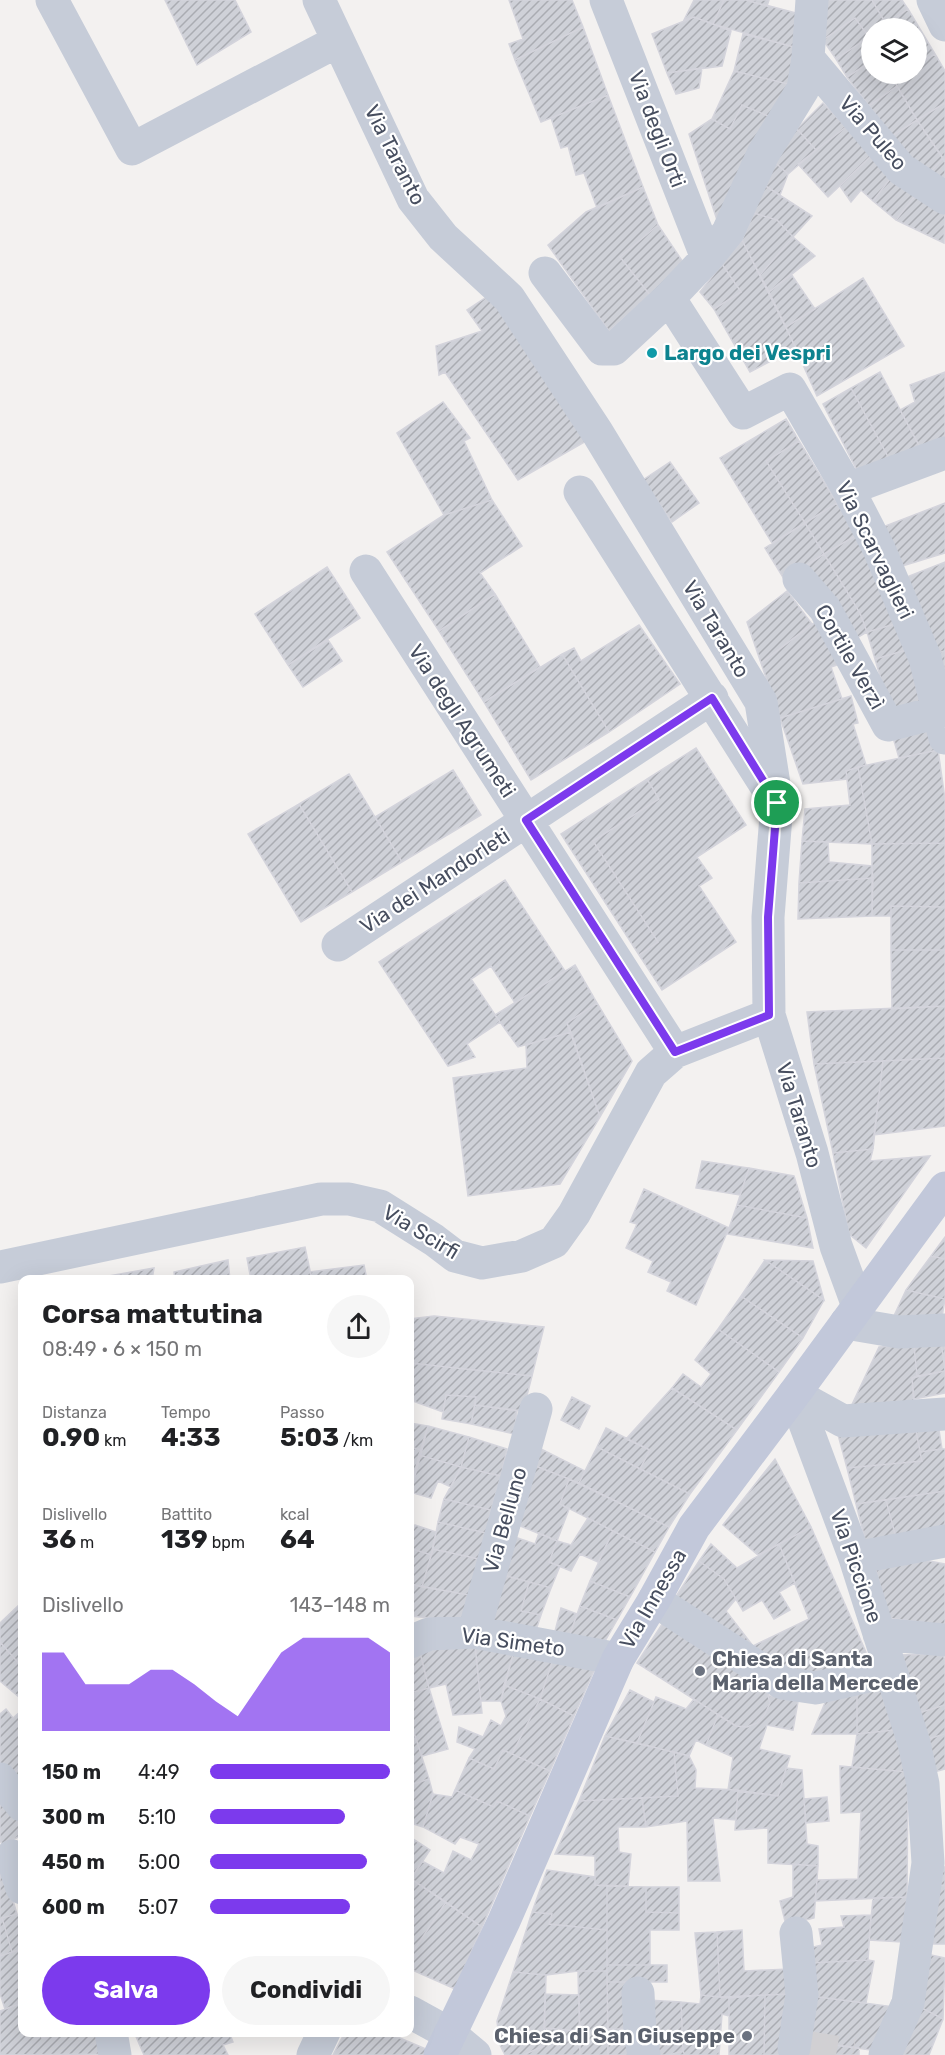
<!DOCTYPE html>
<html lang="it">
<head>
<meta charset="utf-8">
<style>
	:root { --surface:#fff; --page:#f6f6f6; --text:#202124; --muted:#757577; --accent:#7c3aed }
	body { margin:0; font-family:Rubik,sans-serif; background:var(--page); color:var(--text); height:100vh; display:flex; flex-direction:column; font-size:22px; white-space:nowrap }
	* { box-sizing:border-box; margin:0 }
	p { font-size:20px; color:var(--muted) }
	.icon { flex:none; width:33px; height:33px; fill:none; stroke:currentColor; stroke-width:2; stroke-linecap:round; stroke-linejoin:round }
	.map { position:relative; flex:1; overflow:hidden }
	.side { position:absolute; left:18px; top:1275px; width:396px; height:762px; display:flex; flex-direction:column; background:var(--surface); border-radius:12px; box-shadow:0 6px 24px #0002 }
	.side>* { flex:none }
	.controls { position:absolute; left:861px; top:18px; display:grid; gap:12px }
	.controls a { display:grid; place-items:center; width:66px; height:66px; border-radius:50%; background:var(--surface); box-shadow:0 6px 24px #0002; font-size:30px }
	.pin { position:absolute; display:grid; place-items:center; width:51px; height:51px; color:#fff; margin:-26px; border:3px solid #fff; border-radius:50%; box-shadow:0 2px 6px #0007 }
	.round { display:grid; place-items:center; flex:none; width:63px; height:63px; border-radius:32px; background:var(--page) }
	.overview { display:flex; align-items:center; justify-content:space-between; height:102px; padding:0 24px }
	h1 { font-size:27px; font-weight:700; line-height:45px }
	.stats { display:grid; grid-template-columns:repeat(3,1fr); gap:9px; height:102px; padding:6px 24px }
	.stats div { display:grid; align-content:center }
	.stats b { font-size:26px; font-weight:700 }
	.stats small { font-size:16px; font-weight:400 }
	.stats p { font-size:16px }
	.chart { height:168px; padding:12px 24px }
	.chart p { display:flex; justify-content:space-between }
	.chart svg { width:100%; height:108px; margin-top:6px; fill:var(--accent); opacity:.7 }
	.button { display:flex; gap:12px; margin-top:auto; padding:12px 24px }
	.button a { flex:1; height:69px; border-radius:36px; background:var(--accent); color:#fff; font-size:24px; font-weight:700; line-height:69px; text-align:center }
	.button a+a { background:var(--page); color:var(--text) }
	ul { padding:0 24px; list-style:none; font-size:20px }
	li { display:grid; grid-template-columns:96px 72px 1fr; align-items:center; height:45px }
	li i { height:15px; border-radius:8px; background:var(--accent) }
	.map>svg:first-child { display:block }
</style>
</head>
<body>
<div class="map">
<svg width="945" height="2055" viewBox="0 0 945 2055">
	<defs>
		<pattern id="building-hatch" width="6" height="6" patternUnits="userSpaceOnUse" patternTransform="scale(1.5)"><rect width="6" height="6" fill="#cfd1d8"/><path d="M-1 1l2-2M0 6l6-6M5 7l2-2" fill="none" stroke="#aaacb2"/></pattern>
	</defs>
	<rect width="100%" height="100%" fill="#f3f1f0"/>
	<!-- building -->
	<path fill="url(#building-hatch)" stroke="#d4d4dc" stroke-width="1.5" d="M165 0H235L251 32 197 65Z
		M509 0H572L583 27 515 60 509 44 523 39Z
		M694 0H724L713 24 694 17 684 20Z
		M724 0H746L800 14 794 47 713 24Z
		M746 0H769L767 6Z
		M821 0H872L886 24 880 28H872V34L869 37 855 18 823 40Z
		M872 0H902L908 9 886 24Z
		M908 9 935 54 916 65V28H880Z
		M694 17 731 31 722 66 667 73 652 34Z
		M855 18 869 37 836 59 823 40Z
		M583 27 608 95 541 122 515 60Z
		M743 34 794 47 788 84 734 71Z
		M869 37 872 42V61L847 77 836 59Z
		M935 54 945 71V103L917 120 893 79 901 74H916V65Z
		M872 61V74H890L897 86 869 106 847 77Z
		M702 68 699 88 676 94 667 73Z
		M734 71 788 84 773 118 742 105 730 129 712 119Z
		M897 86 917 120 892 136 869 106Z
		M608 95 643 187 597 208 584 173 576 175 568 146 561 148 551 118Z
		M823 103 846 127 816 150 797 129Z
		M945 103V162L917 120Z
		M742 105 773 118 718 223 689 134 712 119 730 129Z
		M917 120 943 158 927 176 892 136Z
		M846 127 873 154 828 197 798 164Z
		M797 129 816 150 788 174 770 158Z
		M873 154 893 175 873 201 861 190 851 202 840 186Z
		M770 158 788 174 780 195 764 185Z
		M943 158 945 162V192L927 176Z
		M893 175 919 191 896 220 873 201Z
		M764 185 812 216 793 237 777 220 754 213Z
		M643 187 658 225 620 257 650 295 609 331 548 245 586 212Z
		M919 191 945 208 944 243 896 220Z
		M754 213 777 220 793 237 760 275 742 240Z
		M658 225 685 265 650 295 620 257Z
		M793 237 815 256 769 292 760 275Z
		M742 240 796 348 750 372 714 309 741 292 722 264Z
		M722 264 741 292 714 309 700 292Z
		M791 274 815 309 786 327 769 292Z
		M863 278 904 346 817 396 786 327Z
		M491 294 588 440 518 480 445 372 439 375 436 346 482 331 467 310Z
		M880 372 922 451 892 464 851 388Z
		M945 372V444L922 451 900 410 915 402 910 385Z
		M851 388 892 464 860 476 823 404Z
		M443 402 470 438 464 441 492 500 444 515 397 433Z
		M786 419 799 441 766 461 805 523 772 543 720 458Z
		M799 441 837 503 805 523 766 461Z
		M670 462 699 503 672 522 643 480Z
		M492 500 522 546 480 573 495 594 439 631 387 552 444 515Z
		M837 503 857 535 824 554 805 523Z
		M945 503V553L902 566 883 527Z
		M805 523 824 554 784 579 765 548Z
		M857 535 902 622 867 632 860 613 824 554Z
		M824 554 860 613 867 632 855 639 805 567Z
		M945 562V651L937 653 907 577Z
		M327 567 360 618 288 665 255 614Z
		M787 591 812 624 761 663 747 622Z
		M495 594 540 667 484 702 439 631Z
		M822 617 843 663 831 667 842 699 780 718 761 663Z
		M902 622 910 649 875 659 867 632Z
		M639 625 680 684 609 732 562 654 574 648 581 661Z
		M328 640 342 661 303 687 288 665Z
		M910 649 927 705 892 716 875 659Z
		M945 651V687L937 653Z
		M562 654 609 732 531 780 484 702Z
		M851 696 858 723 853 724 866 765 846 771 847 779 803 784 780 718Z
		M933 725 938 750 899 758 892 734Z
		M696 748 746 825 697 857 712 878 699 886 736 942 662 990 639 955 658 942 593 841 659 799 647 779Z
		M938 750 945 799V843L872 844 858 767Z
		M858 767 872 844 802 841 805 809 850 805 846 771Z
		M453 770 481 815 402 862 375 817Z
		M349 774 402 862 352 892 299 804Z
		M647 779 659 799 593 841 658 942 639 955 561 834Z
		M299 804 352 892 301 922 248 834Z
		M802 841 828 842 829 862 872 866 873 878 799 883Z
		M945 843V907L891 906V916H872V844Z
		M873 878 872 916 798 919 799 883Z
		M505 880 565 971 515 1003 491 966 471 979 500 1022 467 1044 475 1057 448 1066 379 962Z
		M891 906 945 907V950H891Z
		M891 950H945V1006L892 1009Z
		M575 965 597 1003 567 1023 571 1032 518 1047 495 1015Z
		M597 1003 632 1061 600 1117 567 1023Z
		M945 1006V1058L814 1064 807 1012Z
		M571 1032 600 1117 560 1184 468 1196 453 1078 527 1068 526 1045Z
		M945 1058V1126L874 1135 883 1061Z
		M883 1061 873 1149 833 1153 814 1064Z
		M873 1149 870 1161 930 1156 866 1248 849 1234 833 1153Z
		M702 1161 749 1168 740 1195 696 1188Z
		M749 1168 794 1176 807 1218 737 1205Z
		M644 1189 729 1228 696 1305 667 1291 671 1282 648 1272 653 1261 626 1248 637 1224 630 1222Z
		M737 1205 807 1218 813 1248 727 1234Z
		M945 1237V1259L931 1256Z
		M305 1247 312 1280H251L247 1258Z
		M931 1256 945 1259V1299L906 1290Z
		M228 1260 230 1280H175L174 1272Z
		M765 1260 813 1261 824 1300Z
		M765 1260 824 1300 803 1338 741 1296Z
		M364 1265 367 1280H312L310 1272Z
		M154 1268 152 1280H86Z
		M906 1290 945 1299 941 1323 892 1320Z
		M741 1296 803 1338 779 1372 718 1329Z
		M434 1316 544 1327 532 1376 410 1363V1319Z
		M718 1329 779 1372 737 1430 672 1388 683 1374 701 1387 711 1374 695 1360Z
		M945 1341V1367L941 1342Z
		M941 1342 945 1371 917 1376 914 1345Z
		M914 1345 917 1376 912 1378 914 1405 849 1411 879 1347Z
		M410 1363 532 1376 523 1411 475 1405 476 1397 446 1395 443 1412 410 1400Z
		M945 1371V1393L914 1399 912 1378Z
		M672 1388 737 1430 690 1494 640 1469 650 1450 626 1439Z
		M446 1395 476 1397 471 1424 442 1419Z
		M572 1397 590 1406 579 1429 561 1420Z
		M475 1405 517 1411 514 1434 471 1424Z
		M410 1423 428 1426 422 1450 410 1447Z
		M428 1426 469 1437 461 1467 419 1455Z
		M606 1428 650 1450 640 1469 597 1447Z
		M939 1430 942 1449 920 1452 916 1431Z
		M837 1431H916L922 1461 847 1468Z
		M469 1437 507 1449 501 1476 461 1467Z
		M410 1447 422 1450 410 1494Z
		M597 1447 690 1494 669 1527 579 1483Z
		M539 1448 585 1471 579 1483 533 1465Z
		M942 1449H945V1491L856 1504 847 1468 922 1461 920 1452Z
		M419 1455 461 1467 451 1487 438 1481 431 1498 410 1492Z
		M775 1459 811 1527 758 1555 723 1525Z
		M533 1465 569 1479 560 1504 569 1509 557 1541 513 1523Z
		M461 1467 501 1476 491 1510 444 1499Z
		M569 1479 669 1527 655 1552 560 1504Z
		M945 1491V1528L896 1538 886 1500Z
		M444 1499 491 1510 486 1533 438 1522Z
		M886 1500 896 1538 866 1543 856 1504Z
		M588 1518 613 1531 598 1562 580 1554 571 1571 549 1562 557 1541 571 1545Z
		M438 1522 486 1533 479 1559 433 1549Z
		M415 1525 436 1532 431 1555 410 1548V1538Z
		M811 1527 872 1666 795 1676 753 1646 809 1619 779 1544Z
		M613 1531 655 1552 630 1597 590 1581Z
		M539 1533 557 1541 549 1562 560 1566 551 1588 500 1574 509 1535 535 1544Z
		M711 1544 737 1568 779 1544 795 1583 779 1592 790 1610 774 1619 762 1600 743 1611 724 1579 699 1561Z
		M410 1548 431 1555 422 1587 410 1584Z
		M433 1549 479 1559 469 1595 422 1587Z
		M919 1559 945 1564V1625L888 1618 874 1563Z
		M699 1561 724 1579 736 1599 726 1611 753 1646 675 1598Z
		M500 1574 529 1582 521 1611 541 1615 535 1633 487 1626Z
		M590 1581 630 1597 617 1620 580 1606Z
		M529 1582 551 1588 541 1615 521 1611Z
		M410 1584 469 1595 463 1621 410 1616Z
		M19 1605 22 1610V1667L0 1642V1623Z
		M580 1606 617 1620 604 1643 569 1637Z
		M561 1608 577 1614 569 1637 554 1635Z
		M666 1618 767 1688 770 1703 765 1714 757 1723 747 1727 736 1726 637 1663Z
		M0 1642 22 1667V1694L19 1697 0 1681Z
		M475 1646 514 1651 501 1701H481Z
		M475 1646 482 1713 453 1715 446 1684 429 1688 419 1649Z
		M419 1649 429 1688 410 1693V1653Z
		M514 1651 553 1659 540 1699 504 1685Z
		M943 1654 945 1661V1705L915 1714 897 1655Z
		M553 1659 596 1666 574 1716 540 1699Z
		M504 1685 540 1699 512 1754 503 1750 494 1769 469 1758 475 1749 457 1742 459 1727 483 1737 491 1720 501 1726 506 1716 501 1701Z
		M880 1687 894 1730 857 1734V1692Z
		M429 1688 448 1749 422 1756 414 1733 410 1734V1693Z
		M630 1690 654 1702 637 1743 605 1736Z
		M857 1692V1734H812L827 1698Z
		M768 1696H799L793 1730 767 1725 759 1749 790 1756 778 1796 728 1790 733 1757 706 1745 718 1715 736 1726 747 1727 757 1723 765 1714 770 1703Z
		M656 1697 686 1709 694 1699 718 1715 706 1745 696 1740 689 1756 637 1743Z
		M540 1699 574 1716 550 1771 512 1754Z
		M945 1705V1734L924 1740 915 1714Z
		M6 1709 13 1718 22 1710V1766L8 1778 0 1769V1714Z
		M894 1730 908 1772 852 1767 857 1734Z
		M414 1733 429 1779 410 1785V1734Z
		M945 1734V1769L934 1772 924 1740Z
		M605 1736 674 1752 678 1796 579 1801Z
		M503 1750 550 1771 530 1816 497 1801 494 1807 455 1790 469 1758 494 1769Z
		M674 1752 689 1756 696 1770 695 1788 738 1790 736 1820 713 1818 720 1881H688L687 1821 646 1827 642 1798 678 1796Z
		M22 1766V1796L8 1778Z
		M840 1766 908 1772 907 1897 815 1901 817 1880 858 1879 861 1812 841 1813Z
		M786 1768 802 1770 807 1844 818 1846V1866L768 1863V1828L735 1830 738 1790 778 1796Z
		M429 1779 433 1794 423 1827 410 1823V1785Z
		M0 1785 22 1819V1835L3 1845 0 1841Z
		M455 1790 494 1807 497 1801 530 1816 482 1927 411 1879 422 1861 444 1873 453 1851 471 1860 479 1844 460 1837 455 1844 423 1827 433 1794 452 1797Z
		M827 1797 829 1821 806 1823 804 1799Z
		M642 1798 646 1827H618L619 1852 631 1854 628 1886 595 1885V1856L555 1854 579 1801Z
		M410 1837 430 1850 411 1879 410 1878Z
		M793 1864 818 1866 814 1918 786 1925 780 1901 793 1897Z
		M3 1867 17 1914 2 1918 12 1952 0 1956V1868Z
		M943 1867H945V1886L940 1885Z
		M547 1870 595 1877V1885L607 1886V1930L549 1924 552 1914 532 1912Z
		M410 1878 446 1902 410 1956Z
		M940 1885 945 1886V1944H932Z
		M607 1886 646 1887V1912L679 1913V1930H650V1965H607Z
		M646 1887H679V1913L646 1912Z
		M907 1897 902 1942 869 1940 873 1898Z
		M446 1902 482 1927 455 1989 410 1969V1956Z
		M532 1912 552 1914 549 1924 607 1930V1971H578L546 1975 513 1972Z
		M17 1914 22 1921V1951V1949L12 1952 2 1918Z
		M871 1915 868 1960 810 1963 809 1948 822 1945 819 1929 844 1927 841 1916Z
		M742 1930 744 1971 789 1969 790 1994 720 1997 717 1932Z
		M717 1932 720 1997 701 1995 695 1933Z
		M22 1949V2003L5 2009 0 1994V1956Z
		M931 1955 945 1958 943 2019 916 2005Z
		M868 1960 874 1961 866 2003 811 1996 810 1963Z
		M607 1965H667V1982H607Z
		M578 1971H607L608 2055H580Z
		M513 1972 546 1975 544 2046 523 2055H505L500 2045 497 2021Z
		M607 1982H631L632 2029H608Z
		M545 1994 579 1995 580 2031 544 2028Z
		M790 1994 785 2055H764L765 1995Z
		M701 1995 729 1998V2016L722 2014 719 2055H685L683 2051 681 2002 700 2004Z
		M765 1995 764 2055H729V1998Z
		M811 1996 895 2007 878 2051 804 2041Z
		M647 2000 681 2002 683 2051 669 2055H653Z
		M22 2003V2032H40L42 2038 61 2032H97L101 2054 0 2055V2011Z
		M916 2005 943 2019 929 2055H896Z
		M544 2028 580 2031V2055H523L544 2046Z
		M608 2029H632L636 2055H608Z
		M134 2032H229L233 2042 223 2045 228 2055H144Z
		M345 2032H386L428 2050 426 2055H333Z
		M804 2041 859 2048V2055H803Z
		M683 2051 685 2055H669Z"/>
	<g fill="none" stroke-linecap="round" stroke-linejoin="round">
		<!-- street-tunnel -->
		<path stroke="#d1d0d3" stroke-width="33" stroke-dasharray="33 16" stroke-linecap="butt" d="M804 2047 853 2055"/>
		<!-- street -->
		<path stroke="#c6ccd8" stroke-width="33" d="M52 0 132 149 338 41
			M319 0 413 199 443 237 509 298 597 432 761 702 777 803 768 917 769 1015 812 1153 836 1246 858 1306
			M606 0 707 258
			M812 0 808 58 803 89 763 154 728 232 707 258 669 298 743 413 790 389 848 489 879 549 925 658 945 738
			M933 0 945 25
			M808 58 901 169 945 198
			M545 273 602 349H614L669 298
			M848 489 945 453
			M580 492 768 789
			M366 571 675 1052
			M799 579 825 609 888 725 939 712
			M338 945 712 698
			M0 1267 321 1199H349L380 1206 434 1240 455 1256 482 1263 522 1256 554 1242 574 1214 651 1073 675 1052 769 1015
			M846 1323 899 1332 945 1330
			M794 1394 855 1558 914 1743 923 1784 928 1863 908 2003 885 2055
			M794 1394 843 1421 945 1414
			M855 1558 945 1541
			M654 1600 782 1683 816 1688 891 1671
			M474 1632 536 1409
			M879 1634 945 1640
			M410 1642 429 1634 474 1632 618 1659
			M0 1779 22 1805
			M12 1856 22 1888
			M638 1993 640 2034 644 2055
			M410 2012 450 2034 475 2055
			M111 2032 115 2055
			M794 2048 802 1995 796 1933
			M313 2055 324 2032"/>
		<!-- secondary -->
		<path stroke="#c2c8da" stroke-width="33" d="M440 2055 504 1921 618 1659 654 1600 694 1527 794 1394 945 1188"/>
	</g>
	<g fill="none" stroke-linecap="round" stroke-linejoin="round">
		<!-- route casing -->
		<g stroke="#fff" stroke-width="12">
			<path id="route" d="M712 698 777 803 768 917 769 1015 675 1052 526 820Z"/>
		</g>
		<!-- route -->
		<use href="#route" stroke="#7c3aed" stroke-width="8"/>
	</g>
	<!-- markers -->
	<circle fill="#0f9aa8" stroke="#fff" stroke-width="2" cx="652" cy="353" r="6"/>
	<g fill="#6b7280" stroke="#fff" stroke-width="2">
		<circle cx="700" cy="1671" r="6"/>
		<circle cx="747" cy="2036" r="6"/>
	</g>
	<g text-anchor="middle" stroke-width="4.5" stroke-linejoin="round" paint-order="stroke">
		<!-- street labels -->
		<g font-size="21" fill="#474e5f" stroke="#fff">
			<text transform="translate(657 129) rotate(69)" y="7">Via degli Orti</text>
			<text transform="translate(873 133) rotate(49)" y="7">Via Puleo</text>
			<text transform="translate(395 155) rotate(63)" y="7">Via Taranto</text>
			<text transform="translate(875 550) rotate(64)" y="7">Via Scarvaglieri</text>
			<text transform="translate(716 629) rotate(59)" y="7">Via Taranto</text>
			<text transform="translate(850 657) rotate(60)" y="7">Cortile Verzì</text>
			<text transform="translate(462 721) rotate(57)" y="7">Via degli Agrumeti</text>
			<text transform="translate(435 881) rotate(-33)" y="7">Via dei Mandorleti</text>
			<text transform="translate(799 1115) rotate(73)" y="7">Via Taranto</text>
			<text transform="translate(421 1232) rotate(31)" y="7">Via Scirfi</text>
			<text transform="translate(505 1520) rotate(-74)" y="7">Via Belluno</text>
			<text transform="translate(856 1566) rotate(71)" y="7">Via Piccione</text>
			<text transform="translate(653 1599) rotate(-60)" y="7">Via Innessa</text>
			<text transform="translate(513 1642) rotate(8)" y="7">Via Simeto</text>
		</g>
		<!-- culture labels -->
		<g font-size="21" font-weight="bold" fill="#0d838f" stroke="#fff" text-anchor="start">
			<text x="664" y="360">Largo dei Vespri</text>
		</g>
		<!-- worship labels -->
		<g font-size="21" font-weight="bold" fill="#5b616d" stroke="#fff" text-anchor="start">
			<text x="712" y="1666">Chiesa di Santa<tspan x="712" dy="24">Maria della Mercede</tspan></text>
			<text x="735" y="2043" text-anchor="end">Chiesa di San Giuseppe</text>
		</g>
	</g>
</svg>
<div class="controls">
<a><svg class="icon" aria-label="layers" viewBox="0 0 24 24"><path d="M12 4l9 5-9 5-9-5zM3 14l9 5 9-5"/></svg></a>
</div>
<div class="pin" style="left:777px;top:803px;background:#1e9e55"><svg class="icon" aria-label="arrive" viewBox="0 0 24 24"><path d="M6 21V4h12l-3 4 3 4H6"/></svg></div>
<section class="side">
<div class="overview"><div><h1>Corsa mattutina</h1><p>08:49 · 6 × 150 m</p></div><a class="round"><svg class="icon" aria-label="share" viewBox="0 0 24 24"><path d="M12 15V3M7 8l5-5 5 5M5 13v7h14v-7"/></svg></a></div>
<div class="stats">
<div><p>Distanza</p><b>0.90<small> km</small></b></div>
<div><p>Tempo</p><b>4:33</b></div>
<div><p>Passo</p><b>5:03<small> /km</small></b></div>
</div>
<div class="stats">
<div><p>Dislivello</p><b>36<small> m</small></b></div>
<div><p>Battito</p><b>139<small> bpm</small></b></div>
<div><p>kcal</p><b>64</b></div>
</div>
<div class="chart"><p><span>Dislivello</span>143–148 m</p>
<svg viewBox="0 0 160 44" preserveAspectRatio="none"><path d="M0 44V12L10 12L20 25L30 25L40 25L50 19L60 19L70 25L80 32L90 38L100 25L110 12L120 6L130 6L140 6L150 6L160 12V44z"/></svg>
</div>
<ul>
<li><b>150 m</b>4:49<i style="width:100%"></i></li>
<li><b>300 m</b>5:10<i style="width:75%"></i></li>
<li><b>450 m</b>5:00<i style="width:87%"></i></li>
<li><b>600 m</b>5:07<i style="width:78%"></i></li>
</ul>
<div class="button"><a>Salva</a><a>Condividi</a></div>
</section>
</div>
</body>
</html>
